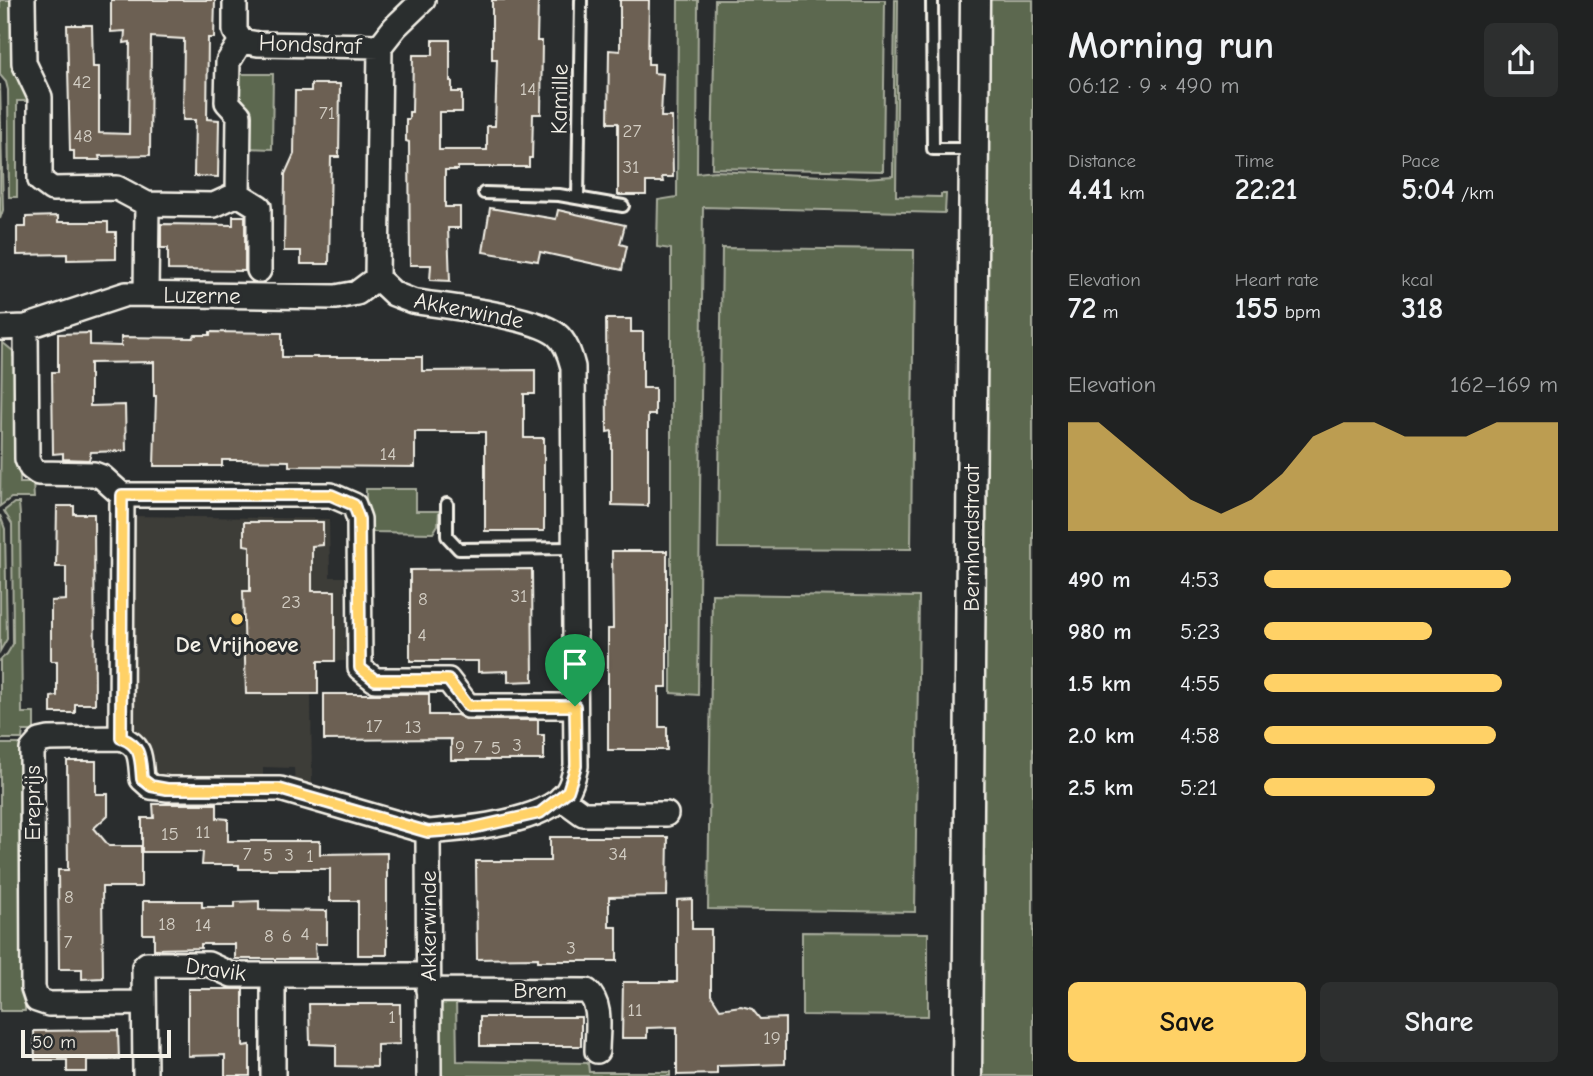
<!DOCTYPE html>
<html lang="en">
<head>
<meta charset="utf-8">
<style>
	:root { --surface:#202222; --page:#2d2f2f; --text:#f1f3f6; --muted:#a2a4a5; --accent:#ffd166 }
	body { margin:0; font-family:"Comic Neue",sans-serif; background:var(--page); color:var(--text); height:100vh; display:flex; flex-direction:column; font-size:26px; white-space:nowrap }
	* { box-sizing:border-box; margin:0 }
	p { font-size:23px; color:var(--muted) }
	.icon { flex:none; width:38px; height:38px; fill:none; stroke:currentColor; stroke-width:2; stroke-linecap:round; stroke-linejoin:round }
	.map { position:relative; flex:1; overflow:hidden }
	.drawer { display:flex; flex-direction:column; background:var(--surface); width:560px }
	.drawer>* { flex:none }
	.scale { position:absolute; left:21px; bottom:18px; width:150px; box-sizing:border-box; padding-left:7px; border:4px solid #f4f1e8; border-top:0; font-size:19px; line-height:24px; white-space:nowrap; color:#f4f1e8; -webkit-text-stroke:5px #2a2d2e; paint-order:stroke }
	.pin { position:absolute; display:grid; place-items:center; width:60px; height:60px; color:#fff; margin:-72px -30px; border-radius:50% 50% 50% 0; rotate:-45deg; box-shadow:0 0 7px #0007 }
	.pin .icon { rotate:45deg }
	.round { display:grid; place-items:center; flex:none; width:74px; height:74px; border-radius:10px; background:var(--page) }
	.headline { display:flex; align-items:center; justify-content:space-between; height:119px; padding:0 35px }
	h1 { font-size:38px; font-weight:700; line-height:52px }
	.figures { display:grid; grid-template-columns:repeat(3,1fr); gap:10px; height:119px; padding:7px 35px }
	.figures div { display:grid; align-content:center }
	.figures b { font-size:30px; font-weight:700 }
	.figures small { font-size:19px; font-weight:400 }
	.figures p { font-size:19px }
	.chart { height:196px; padding:14px 35px }
	.chart p { display:flex; justify-content:space-between }
	.chart svg { width:100%; height:126px; margin-top:7px; fill:var(--accent); opacity:.7 }
	.action { display:flex; gap:14px; margin-top:auto; padding:14px 35px }
	.action a { flex:1; height:80px; border-radius:10px; background:var(--accent); color:#111; font-size:28px; font-weight:700; line-height:80px; text-align:center }
	.action a+a { background:var(--page); color:var(--text) }
	ul { padding:0 35px; list-style:none; font-size:23px }
	li { display:grid; grid-template-columns:112px 84px 1fr; align-items:center; height:52px }
	li i { height:18px; border-radius:9px; background:var(--accent) }
	main { display:flex; flex:1; min-height:0 }
	.map>svg:first-child { display:block }
</style>
</head>
<body>
<main>
<div class="map">
<svg width="1033" height="1076" viewBox="0 0 1033 1076">
	<rect width="100%" height="100%" fill="#2a2d2e"/>
	<filter id="ink" filterUnits="userSpaceOnUse"><feTurbulence type="fractalNoise" baseFrequency=".0143" numOctaves="2"/><feDisplacementMap in="SourceGraphic" scale="14" xChannelSelector="R" yChannelSelector="G"/><feConvolveMatrix kernelMatrix="1 2 1 2 8 2 1 2 1" color-interpolation-filters="sRGB"/></filter>
	<g filter="url(#ink)">
		<!-- built -->
		<path fill="#3e3d39" d="M128 516 329 519 330 577H344L345 661 317 662 318 694 311 695 312 789 295 784 294 768 263 767V783H167L151 774 144 744 133 725 130 714Z"/>
		<!-- green -->
		<path fill="#5b6850" stroke="#a8ac9c" stroke-width="2" d="M0 0H15L32 101H17V197H9L8 90 6 82 0 75Z
			M678 0H698L697 173 715 171 864 178 893 176 895 0H898L896 196 941 197V194H946L945 213 703 207 698 695 671 693V249L657 247 658 200 677 197Z
			M715 0H885L883 171 712 168Z
			M989 0H1033V1076H979Z
			M234 74H273L272 149 246 148 234 101Z
			M0 84 3 210 0 219Z
			M722 248 914 250 911 549 718 548Z
			M2 342 13 351V356H19L20 483H33L34 498H11L0 506Z
			M366 489H416V511H439L438 525 433 533 372 532 366 525Z
			M14 503H19L20 515 22 713H34V731H23L22 739H0V660L7 654 13 644 12 524 4 511Z
			M0 515 5 529 7 639 0 651Z
			M712 594 919 597 915 912 708 909Z
			M0 744H23L25 1011H0Z
			M802 932 928 933V1016L802 1015Z
			M437 997H456L457 1061 588 1063 589 1072H670V1076H437Z"/>
		<!-- building -->
		<path fill="#6c6153" stroke="#f4f1e8" stroke-width="2" d="M111 0H215L214 38H208L207 119 219 120 218 177 194 176 195 120H183L184 39 151 37 150 155 99 156 100 160H74V151H70L67 25H92L93 67H99V133L129 134 130 42 124 43 125 31 111 32Z
			M492 0H538L537 41H542L541 114H533L532 158H529V167H458V170H445V207H460V228H448L450 281 430 280 431 265H410L409 142 406 141V119H409V112H412L413 55H433V40H450V81H452V92H462V112H439V150H487V126H495L497 59H492Z
			M620 0H649L648 64H654V73L663 74 661 117H672L673 177H662L663 182H646V195H618V123H608L609 50 620 51Z
			M311 84H340L339 157H331L329 264H301V251H284L285 174 294 154 295 91H311Z
			M490 208 556 219 558 210 625 225 620 244 627 246 622 270 540 252 538 261 483 252Z
			M58 216V222H108V232H116V259L67 260V254L17 255V227H26V217Z
			M233 216H245V271L168 270V248H161V224L233 225Z
			M606 319H631V332H643V388H655V415H648V506L612 505V431L607 432Z
			M210 332 282 333V357H422V371L535 370V394H524V438H544V531H485V432H415V467L289 466V461L239 460H222V466H154L156 396H154V362L90 363V406L125 405 126 451 91 452 89 460 63 459V453L53 454 52 372H58V334L90 333V345L121 346V337L193 338 195 335H210Z
			M57 506H74V514H94L95 704H75V713H51V697L57 696V661H51V601L66 600V567H56Z
			M244 522H323V545L312 546V591H335V661H318V694H246L243 591H250V546L244 545Z
			M612 551H667V687H659V727H667V750H608V629H613Z
			M532 569 533 681 508 682V671L478 672V661H410V570Z
			M324 694H429V715H457L468 720H538V735H544V760H451V739L324 740Z
			M67 761H96V794H108V815L94 828 109 846H141V887H102L103 978 82 979V969H59L58 870H68Z
			M153 804H217V818L228 819V841H320V854L387 853V955H358V901H330V869H239V865H202L203 852H142V818H154Z
			M550 837H668L667 896 609 897V927H617V961H538V958L477 959 476 861H550Z
			M692 899V929H711V995L720 1009 741 1006 752 1009 760 1019 785 1018V1064L717 1066V1074L677 1075V1027L647 1028V1038H622L623 982H677V900Z
			M143 901H202V907H235V902L259 901V910L327 911V944H315L316 959H235V944H201V948L154 949V934H143Z
			M188 989H243V1046L250 1045V1076H225V1055L188 1056Z
			M309 1004H400V1044L377 1045V1067L336 1066V1045L310 1044Z
			M480 1017H581V1046H480Z
			M118 1030 119 1060H87V1072H67V1060H35L34 1031Z"/>
		<g fill="none" stroke-linecap="round" stroke-linejoin="round">
			<!-- service casing -->
			<g stroke="#f4f1e8" stroke-width="16">
				<path id="service" d="M932 0 933 149H971
					M484 193 559 195 623 206
					M578 198 581 0
					M447 504V536L459 549 574 548"/>
			</g>
			<!-- minor casing -->
			<g stroke="#f4f1e8" stroke-width="28">
				<path id="minor" d="M23 0 24 63 40 97V180L52 189 117 188 147 204 214 205 238 194
					M235 0V31L241 41 228 62 227 102 239 115 238 194
					M423 0 395 27 380 46 377 278 394 294 412 301C447 307 530 315 556 334 566 342 570 355 573 367L576 766C574 775 572 785 567 792 544 823 465 829 428 832L429 1076
					M241 41 258 44 380 46
					M238 194 259 207V270
					M146 294 147 204
					M26 327 27 459 31 468 38 473 94 474 102 477 122 495H331L354 505 359 519 360 668 375 680H448L468 706H575
					M0 328 26 327 126 294 336 297 357 293 377 278
					M122 495 121 738 49 739 40 741 32 750 33 988 37 1000 49 1004 144 1003
					M121 738C142 746 140 758 142 779L151 787 168 789H280L428 832
					M561 798 583 814H666
					M273 975V1076
					M428 990 587 991C603 1005 597 1031 597 1051
					M145 1076 144 967 147 964H208L232 975H428"/>
			</g>
			<!-- tertiary casing -->
			<g stroke="#f4f1e8" stroke-width="33">
				<path id="tertiary" d="M967 1076 975 0"/>
			</g>
			<!-- service -->
			<use href="#service" stroke="#2a2d2e" stroke-width="10"/>
			<!-- minor -->
			<use href="#minor" stroke="#2a2d2e" stroke-width="23"/>
			<!-- tertiary -->
			<use href="#tertiary" stroke="#2a2d2e" stroke-width="28"/>
		</g>
	</g>
	<g fill="none" stroke-linecap="round" stroke-linejoin="round" filter="url(#ink)">
		<!-- route casing -->
		<g stroke="#fff" stroke-width="14">
			<path id="route" d="M122 495H331L354 505 359 519 360 668 375 680H448L468 706H575L576 766 568 791 540 813 468 829 428 832 279 789H167L151 786 142 779C140 758 142 746 121 738Z"/>
		</g>
		<!-- route -->
		<use href="#route" stroke="#ffd166" stroke-width="9"/>
	</g>
	<!-- markers -->
	<circle fill="#ffd166" stroke="#2a2d2e" stroke-width="2.5" cx="237" cy="619" r="7"/>
	<g text-anchor="middle" stroke-width="6" stroke-linejoin="round" paint-order="stroke">
		<!-- number labels -->
		<g font-size="19" fill="#d2cdc3">
			<text x="82" y="88">42</text>
			<text x="528" y="95">14</text>
			<text x="327" y="119">71</text>
			<text x="632" y="137">27</text>
			<text x="83" y="142">48</text>
			<text x="631" y="173">31</text>
			<text x="388" y="460">14</text>
			<text x="519" y="602">31</text>
			<text x="423" y="605">8</text>
			<text x="291" y="608">23</text>
			<text x="422" y="641">4</text>
			<text x="374" y="732">17</text>
			<text x="413" y="733">13</text>
			<text x="517" y="751">3</text>
			<text x="460" y="753">9</text>
			<text x="478" y="753">7</text>
			<text x="496" y="754">5</text>
			<text x="203" y="838">11</text>
			<text x="170" y="840">15</text>
			<text x="247" y="860">7</text>
			<text x="618" y="860">34</text>
			<text x="268" y="861">5</text>
			<text x="289" y="861">3</text>
			<text x="310" y="862">1</text>
			<text x="69" y="903">8</text>
			<text x="167" y="930">18</text>
			<text x="203" y="931">14</text>
			<text x="305" y="940">4</text>
			<text x="269" y="942">8</text>
			<text x="287" y="942">6</text>
			<text x="68" y="948">7</text>
			<text x="571" y="954">3</text>
			<text x="635" y="1016">11</text>
			<text x="392" y="1023">1</text>
			<text x="772" y="1044">19</text>
		</g>
		<!-- street labels -->
		<g font-size="23" fill="#f4f1e8" stroke="#2a2d2e">
			<text transform="translate(310 44) rotate(2)" y="8">Hondsdraf</text>
			<text transform="translate(559 99) rotate(-89)" y="8">Kamille</text>
			<text transform="translate(202 295) rotate(1)" y="8">Luzerne</text>
			<text transform="translate(469 310) rotate(11)" y="8">Akkerwinde</text>
			<text transform="translate(971 538) rotate(-90)" y="8">Bernhardstraat</text>
			<text transform="translate(32 803) rotate(-90)" y="8">Ereprijs</text>
			<text transform="translate(428 926) rotate(-90)" y="8">Akkerwinde</text>
			<text transform="translate(216 969) rotate(8)" y="8">Dravik</text>
			<text x="540" y="998">Brem</text>
		</g>
		<!-- poi labels -->
		<g font-size="23" font-weight="bold" fill="#f4f1e8" stroke="#2a2d2e">
			<text x="237" y="652">De Vrijhoeve</text>
		</g>
	</g>
</svg>
<div class="scale">50 m</div>
<div class="pin" style="left:575px;top:706px;background:#1e9e55"><svg class="icon" aria-label="arrive" viewBox="0 0 24 24"><path d="M6 21V4h12l-3 4 3 4H6"/></svg></div>
</div>
<section class="drawer">
<div class="headline"><div><h1>Morning run</h1><p>06:12 · 9 × 490 m</p></div><a class="round"><svg class="icon" aria-label="share" viewBox="0 0 24 24"><path d="M12 15V3M7 8l5-5 5 5M5 13v7h14v-7"/></svg></a></div>
<div class="figures">
<div><p>Distance</p><b>4.41<small> km</small></b></div>
<div><p>Time</p><b>22:21</b></div>
<div><p>Pace</p><b>5:04<small> /km</small></b></div>
</div>
<div class="figures">
<div><p>Elevation</p><b>72<small> m</small></b></div>
<div><p>Heart rate</p><b>155<small> bpm</small></b></div>
<div><p>kcal</p><b>318</b></div>
</div>
<div class="chart"><p><span>Elevation</span>162–169 m</p>
<svg viewBox="0 0 160 44" preserveAspectRatio="none"><path d="M0 44V6L10 6L20 15L30 24L40 33L50 38L60 33L70 24L80 11L90 6L100 6L110 11L120 11L130 11L140 6L150 6L160 6V44z"/></svg>
</div>
<ul>
<li><b>490 m</b>4:53<i style="width:84%"></i></li>
<li><b>980 m</b>5:23<i style="width:57%"></i></li>
<li><b>1.5 km</b>4:55<i style="width:81%"></i></li>
<li><b>2.0 km</b>4:58<i style="width:79%"></i></li>
<li><b>2.5 km</b>5:21<i style="width:58%"></i></li>
</ul>
<div class="action"><a>Save</a><a>Share</a></div>
</section>
</main>
</body>
</html>
